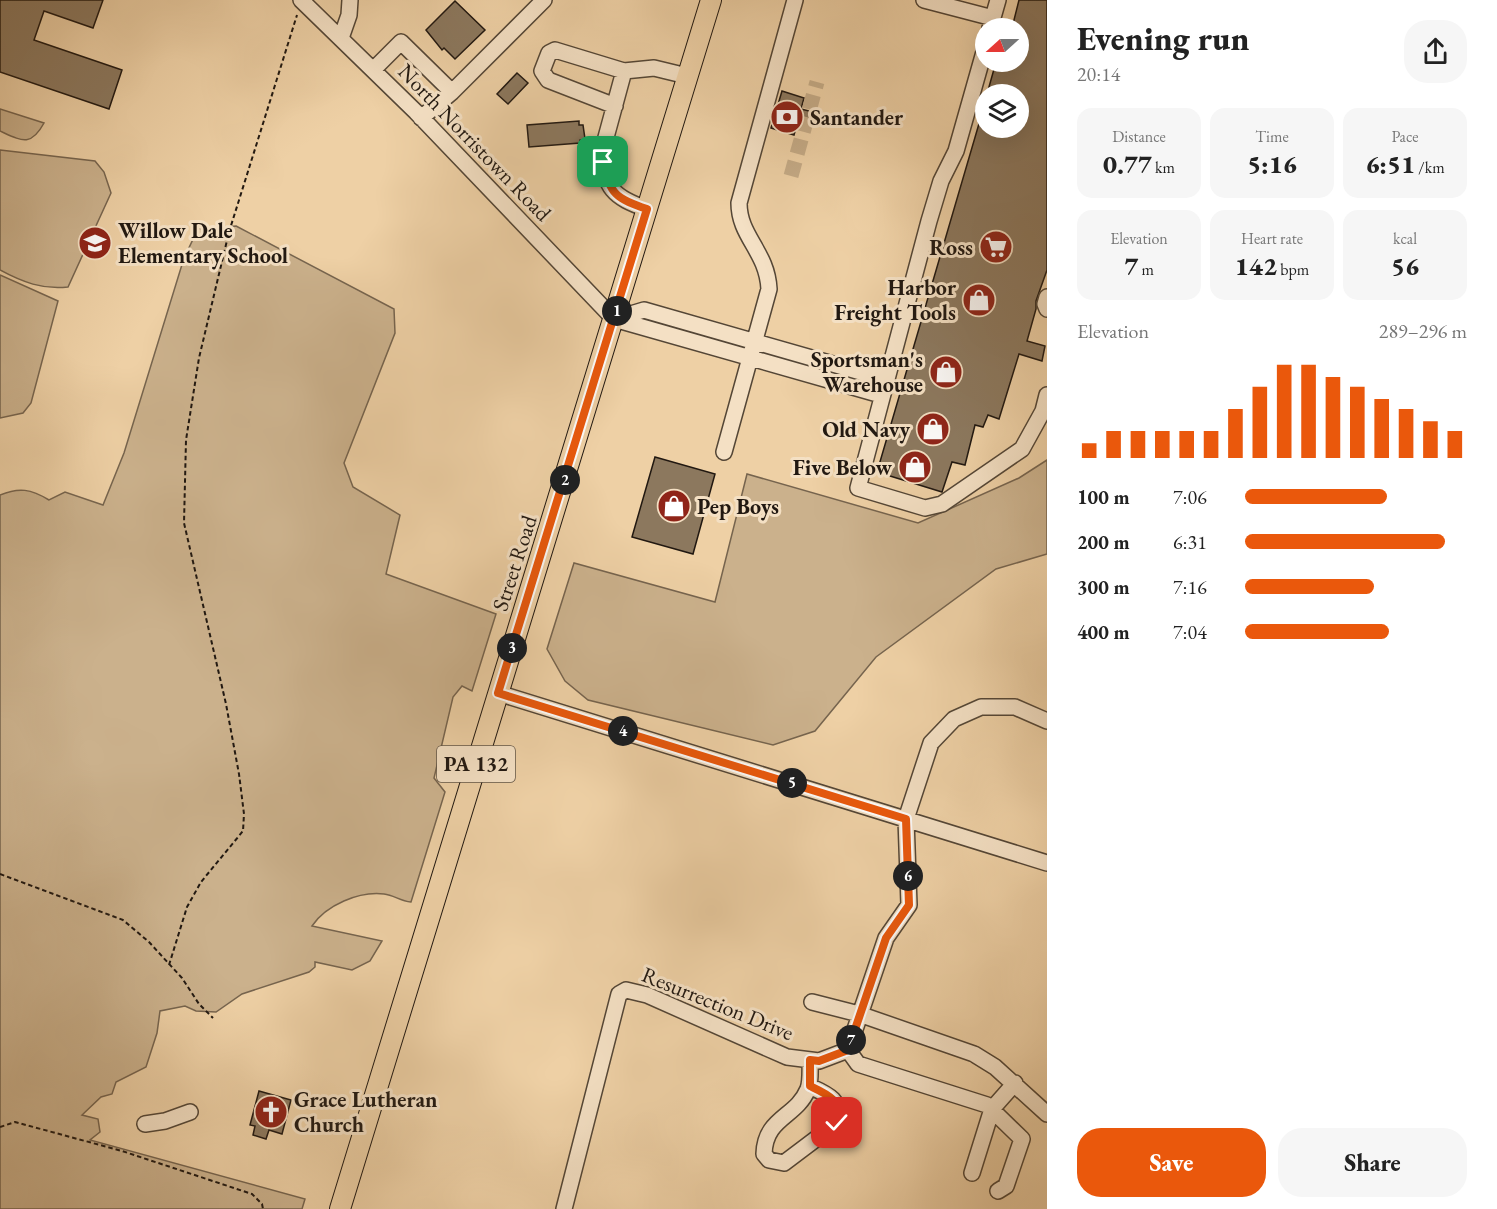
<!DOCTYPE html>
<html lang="en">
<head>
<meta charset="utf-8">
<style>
	:root { --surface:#fff; --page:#f6f6f6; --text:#222; --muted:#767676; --accent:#ea580c }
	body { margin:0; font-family:"EB Garamond",serif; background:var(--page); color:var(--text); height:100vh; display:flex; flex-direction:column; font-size:22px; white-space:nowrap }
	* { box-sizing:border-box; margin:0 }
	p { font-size:20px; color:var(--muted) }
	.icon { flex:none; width:33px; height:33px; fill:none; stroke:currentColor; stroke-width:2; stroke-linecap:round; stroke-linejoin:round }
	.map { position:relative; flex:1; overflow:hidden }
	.panel { display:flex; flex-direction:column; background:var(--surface); width:450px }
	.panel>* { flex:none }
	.needle { width:39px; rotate:249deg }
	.buttons { position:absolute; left:975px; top:18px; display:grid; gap:12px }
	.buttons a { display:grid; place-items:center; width:54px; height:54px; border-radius:50%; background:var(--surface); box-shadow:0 6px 24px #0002; font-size:30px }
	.pin { position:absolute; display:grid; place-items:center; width:51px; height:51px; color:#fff; margin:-26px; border-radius:12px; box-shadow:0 3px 9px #0006 }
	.km { position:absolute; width:30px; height:30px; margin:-15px; border-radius:50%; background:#222; color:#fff; font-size:16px; line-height:30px; text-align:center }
	.round { display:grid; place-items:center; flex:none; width:63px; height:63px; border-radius:24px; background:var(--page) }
	.overview { display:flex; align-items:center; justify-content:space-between; height:102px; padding:0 30px }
	h1 { font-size:33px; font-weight:800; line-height:45px }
	.stats { display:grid; grid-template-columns:repeat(3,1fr); gap:9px; height:102px; padding:6px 30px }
	.stats div { display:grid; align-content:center; border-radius:15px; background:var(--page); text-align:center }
	.stats b { font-size:26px; font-weight:800 }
	.stats small { font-size:16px; font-weight:400 }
	.stats p { font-size:16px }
	.chart { height:168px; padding:12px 30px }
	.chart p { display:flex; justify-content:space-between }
	.chart svg { width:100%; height:108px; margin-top:6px; stroke:var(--accent); stroke-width:6 }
	.primary-button { display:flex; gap:12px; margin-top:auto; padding:12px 30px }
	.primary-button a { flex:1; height:69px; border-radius:24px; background:var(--accent); color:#fff; font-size:24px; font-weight:800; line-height:69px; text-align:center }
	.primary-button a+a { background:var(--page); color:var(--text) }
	ul { padding:0 30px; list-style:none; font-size:20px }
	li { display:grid; grid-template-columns:96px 72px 1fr; align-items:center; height:45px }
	li i { height:15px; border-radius:8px; background:var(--accent) }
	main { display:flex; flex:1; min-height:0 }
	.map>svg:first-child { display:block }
</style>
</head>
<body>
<main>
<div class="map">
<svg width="1047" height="1209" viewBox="0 0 1047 1209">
	<rect width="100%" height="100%" fill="#eed0a5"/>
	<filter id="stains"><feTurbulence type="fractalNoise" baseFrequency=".00333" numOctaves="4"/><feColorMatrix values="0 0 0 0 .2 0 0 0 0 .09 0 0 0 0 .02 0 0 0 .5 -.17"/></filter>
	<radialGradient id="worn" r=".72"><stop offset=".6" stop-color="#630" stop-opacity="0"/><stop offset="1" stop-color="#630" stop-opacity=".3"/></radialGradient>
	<!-- green -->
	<path fill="#cbb18c" stroke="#76644e" stroke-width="1.5" d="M0 109 44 123C31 147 22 141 0 131Z
		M0 150 95 161 104 172 111 193 68 287C43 290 22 282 0 270Z
		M236 226 394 309 395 333 344 463 353 487 400 515 386 574 496 614 472 691 462 686 453 697 434 778 445 792 411 902C400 901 394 895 384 894 359 891 326 905 312 926L382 941 370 961 352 970 315 962V967L309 972 242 994 216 1012 196 1011 185 1006 160 1011 157 1033 146 1067 116 1082 112 1094 101 1097 82 1115 98 1119 100 1132 90 1140 305 1199 302 1209H0V495C19 487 31 489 49 500L65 492 103 505 124 453 184 258 198 229Z
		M0 275 58 301 31 403 23 413 0 418Z
		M1047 460V554L996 569 876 657 815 731 773 745 588 700 565 681 547 649 574 563 715 602 747 474 918 523 1019 478Z"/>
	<!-- building -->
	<path fill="#8c785e" stroke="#211811" stroke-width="1.5" d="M0 0H103L93 28 44 11 34 40 122 70 109 109 0 72Z
		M1019 0H1047V270L1036 301V309L1027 341 1045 346 1042 361 1019 354 999 419 988 415 983 427 975 425 965 465 952 462 942 492 877 472 983 110H986V128H1018V94H987L996 62H1018V28H1012Z
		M455 1 485 30 455 59 444 48 442 50 426 30Z
		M517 73 528 83 508 104 497 94Z
		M782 91 804 98 801 109 813 112 808 127 797 124 794 135 771 128Z
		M579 121V125H583L585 139 580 140V143L529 147 527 125Z
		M655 457 715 474 693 554 632 537Z
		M259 1091 291 1100 282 1134 269 1130 266 1139 253 1135 255 1126 250 1125Z"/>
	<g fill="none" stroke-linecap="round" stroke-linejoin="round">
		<!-- minor-tunnel -->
		<path stroke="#c5ab87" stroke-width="15" stroke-dasharray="15 8" stroke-linecap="butt" d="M791 176 817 82"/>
		<!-- minor casing -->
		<g stroke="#544636" stroke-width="18">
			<path id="minor" d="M301 0 416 112 614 319 881 395
				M924 0 993 18
				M990 28 998 0
				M341 38 349 15 350 0
				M986 45 956 151 941 181 929 221 858 488 925 508 942 504 1022 449 1043 411 1047 395
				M373 70 401 42 452 92
				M615 106 548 80 542 71 549 53 555 50 624 71
				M421 118 452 92 544 0
				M647 209C613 197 605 189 602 152L624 71 654 68 687 76
				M1047 297 1045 304 1047 309
				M614 319 644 310 885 379
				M724 452 769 289C767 251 739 237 739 203L795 0
				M498 693 1047 863
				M812 1002 859 1014 974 1054 995 1067 1047 1114
				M848 1050 858 1064 987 1105 1022 1139 1006 1186 998 1191
				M809 1086C827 1094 843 1100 837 1123L784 1163 769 1160 764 1154C765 1117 796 1118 808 1089 811 1081 810 1069 810 1060
				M145 1124 165 1121 190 1112
				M972 1173 992 1109 1015 1083
				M564 1209 619 994 626 990 647 995 787 1057 819 1061 848 1050 886 938 909 905 906 819 931 743 954 719 981 707H1015L1047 721"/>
		</g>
		<!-- major casing -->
		<g stroke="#211811" stroke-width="22">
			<path id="major" d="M340 1209 711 0"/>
		</g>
		<!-- path -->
		<path stroke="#211811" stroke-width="2" stroke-dasharray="4.5 3" stroke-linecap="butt" d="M0 874 123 920 149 942 182 978 199 1004 213 1018
			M169 965 187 907 201 882 243 831 244 814 239 774 226 704 184 523 186 440 199 358 229 232 297 15
			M0 1127 15 1122 122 1151 252 1194 262 1204 263 1209"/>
		<!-- minor -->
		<use href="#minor" stroke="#f4e0c4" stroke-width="15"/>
		<!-- major -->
		<use href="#major" stroke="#eed0a5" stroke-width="20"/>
	</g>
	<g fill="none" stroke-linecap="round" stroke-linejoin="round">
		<!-- route casing -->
		<g stroke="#fff" stroke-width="12">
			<path id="route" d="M603 162C609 194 617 199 647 209L498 693 906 819 909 905 886 938 848 1050 819 1061 810 1060V1086C827 1094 843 1100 837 1123"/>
		</g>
		<!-- route -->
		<use href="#route" stroke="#ea580c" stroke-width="8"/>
	</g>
	<!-- icons -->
	<defs>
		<g id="bank-disc" transform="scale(1.725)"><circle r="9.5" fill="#8f2418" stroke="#f4e0c4"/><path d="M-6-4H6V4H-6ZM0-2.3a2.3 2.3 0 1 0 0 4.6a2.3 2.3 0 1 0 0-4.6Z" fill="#fff"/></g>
		<g id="school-disc" transform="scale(1.725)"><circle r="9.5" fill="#8f2418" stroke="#f4e0c4"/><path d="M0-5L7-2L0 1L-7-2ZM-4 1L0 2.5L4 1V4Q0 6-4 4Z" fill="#fff"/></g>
		<g id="supermarket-disc" transform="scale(1.725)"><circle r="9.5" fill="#8f2418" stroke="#f4e0c4"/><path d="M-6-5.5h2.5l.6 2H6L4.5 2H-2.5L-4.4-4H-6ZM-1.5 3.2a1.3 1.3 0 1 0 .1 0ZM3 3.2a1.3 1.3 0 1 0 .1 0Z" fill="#fff"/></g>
		<g id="shop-disc" transform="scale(1.725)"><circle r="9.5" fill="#8f2418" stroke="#f4e0c4"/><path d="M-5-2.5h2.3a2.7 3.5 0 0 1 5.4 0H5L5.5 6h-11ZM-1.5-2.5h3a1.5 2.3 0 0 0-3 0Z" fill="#fff"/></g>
		<g id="church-disc" transform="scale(1.725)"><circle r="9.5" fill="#8f2418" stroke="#f4e0c4"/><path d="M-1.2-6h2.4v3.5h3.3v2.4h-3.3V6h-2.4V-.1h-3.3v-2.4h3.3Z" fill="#fff"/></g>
	</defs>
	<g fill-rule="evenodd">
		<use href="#bank-disc" x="787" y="117"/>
		<use href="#school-disc" x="95" y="243"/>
		<use href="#supermarket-disc" x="996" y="247"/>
		<use href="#shop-disc" x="979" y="300"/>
		<use href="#shop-disc" x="946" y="372"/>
		<use href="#shop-disc" x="933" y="429"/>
		<use href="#shop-disc" x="915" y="467"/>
		<use href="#shop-disc" x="674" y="506"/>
		<use href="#church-disc" x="271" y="1112"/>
	</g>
	<g text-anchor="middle" stroke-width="6" stroke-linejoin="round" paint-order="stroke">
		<!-- shield labels -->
		<rect fill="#f4e0c4" stroke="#605447" stroke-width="1.5" x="437" y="746" width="78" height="36" rx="4.5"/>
		<g font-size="21" font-weight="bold" fill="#211811">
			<text x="476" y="771">PA 132</text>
		</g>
		<!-- poi labels -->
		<g font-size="22" font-weight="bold" fill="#211811" stroke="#f4e0c4" text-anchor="end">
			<text x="810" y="125" text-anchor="start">Santander</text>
			<text x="118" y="238" text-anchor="start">Willow Dale<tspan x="118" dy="25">Elementary School</tspan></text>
			<text x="973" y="255">Ross</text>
			<text x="956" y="295">Harbor<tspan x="956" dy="25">Freight Tools</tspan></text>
			<text x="923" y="367">Sportsman's<tspan x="923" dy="25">Warehouse</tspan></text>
			<text x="910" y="437">Old Navy</text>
			<text x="892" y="475">Five Below</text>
			<text x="697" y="514" text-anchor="start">Pep Boys</text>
			<text x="294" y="1107" text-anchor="start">Grace Lutheran<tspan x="294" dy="25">Church</tspan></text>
		</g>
		<!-- street labels -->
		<g font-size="22" fill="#211811" stroke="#f4e0c4">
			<text transform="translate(475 142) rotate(46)" y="8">North Norristown Road</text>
			<text transform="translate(514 563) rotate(-72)" y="8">Street Road</text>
			<text transform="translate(718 1003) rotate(22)" y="8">Resurrection Drive</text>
		</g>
	</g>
	<rect width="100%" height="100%" filter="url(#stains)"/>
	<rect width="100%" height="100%" fill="url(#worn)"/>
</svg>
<div class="buttons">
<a><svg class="needle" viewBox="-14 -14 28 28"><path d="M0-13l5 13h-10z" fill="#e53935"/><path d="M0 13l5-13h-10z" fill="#767676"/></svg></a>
<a><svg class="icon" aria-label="layers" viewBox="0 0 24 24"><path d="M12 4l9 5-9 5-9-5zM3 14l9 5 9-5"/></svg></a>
</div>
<div class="pin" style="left:603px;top:162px;background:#1e9e55"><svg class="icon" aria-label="arrive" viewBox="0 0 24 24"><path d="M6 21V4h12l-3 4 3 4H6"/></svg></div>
<div class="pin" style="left:837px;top:1123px;background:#d93025"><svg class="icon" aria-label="check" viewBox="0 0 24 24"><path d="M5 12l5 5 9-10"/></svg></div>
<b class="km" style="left:617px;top:311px">1</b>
<b class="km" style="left:565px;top:480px">2</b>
<b class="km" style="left:512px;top:648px">3</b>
<b class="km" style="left:623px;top:731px">4</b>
<b class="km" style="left:792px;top:783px">5</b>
<b class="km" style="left:908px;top:876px">6</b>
<b class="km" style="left:851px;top:1040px">7</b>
</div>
<section class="panel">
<div class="overview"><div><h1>Evening run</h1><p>20:14</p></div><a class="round"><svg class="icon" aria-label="share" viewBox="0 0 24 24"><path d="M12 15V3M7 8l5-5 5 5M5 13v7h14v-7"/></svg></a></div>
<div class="stats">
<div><p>Distance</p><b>0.77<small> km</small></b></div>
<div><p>Time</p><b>5:16</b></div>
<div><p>Pace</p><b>6:51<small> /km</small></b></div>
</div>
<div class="stats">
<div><p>Elevation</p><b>7<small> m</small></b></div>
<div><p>Heart rate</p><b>142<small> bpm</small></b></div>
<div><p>kcal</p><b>56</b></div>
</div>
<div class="chart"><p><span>Elevation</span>289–296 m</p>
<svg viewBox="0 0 160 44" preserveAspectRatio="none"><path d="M5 44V38M15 44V33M25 44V33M35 44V33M45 44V33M55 44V33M65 44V24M75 44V15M85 44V6M95 44V6M105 44V11M115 44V15M125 44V20M135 44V24M145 44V29M155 44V33"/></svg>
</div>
<ul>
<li><b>100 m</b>7:06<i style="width:64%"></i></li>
<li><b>200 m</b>6:31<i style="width:90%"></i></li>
<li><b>300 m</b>7:16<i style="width:58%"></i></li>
<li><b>400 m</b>7:04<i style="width:65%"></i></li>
</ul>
<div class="primary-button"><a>Save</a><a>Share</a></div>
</section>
</main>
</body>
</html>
